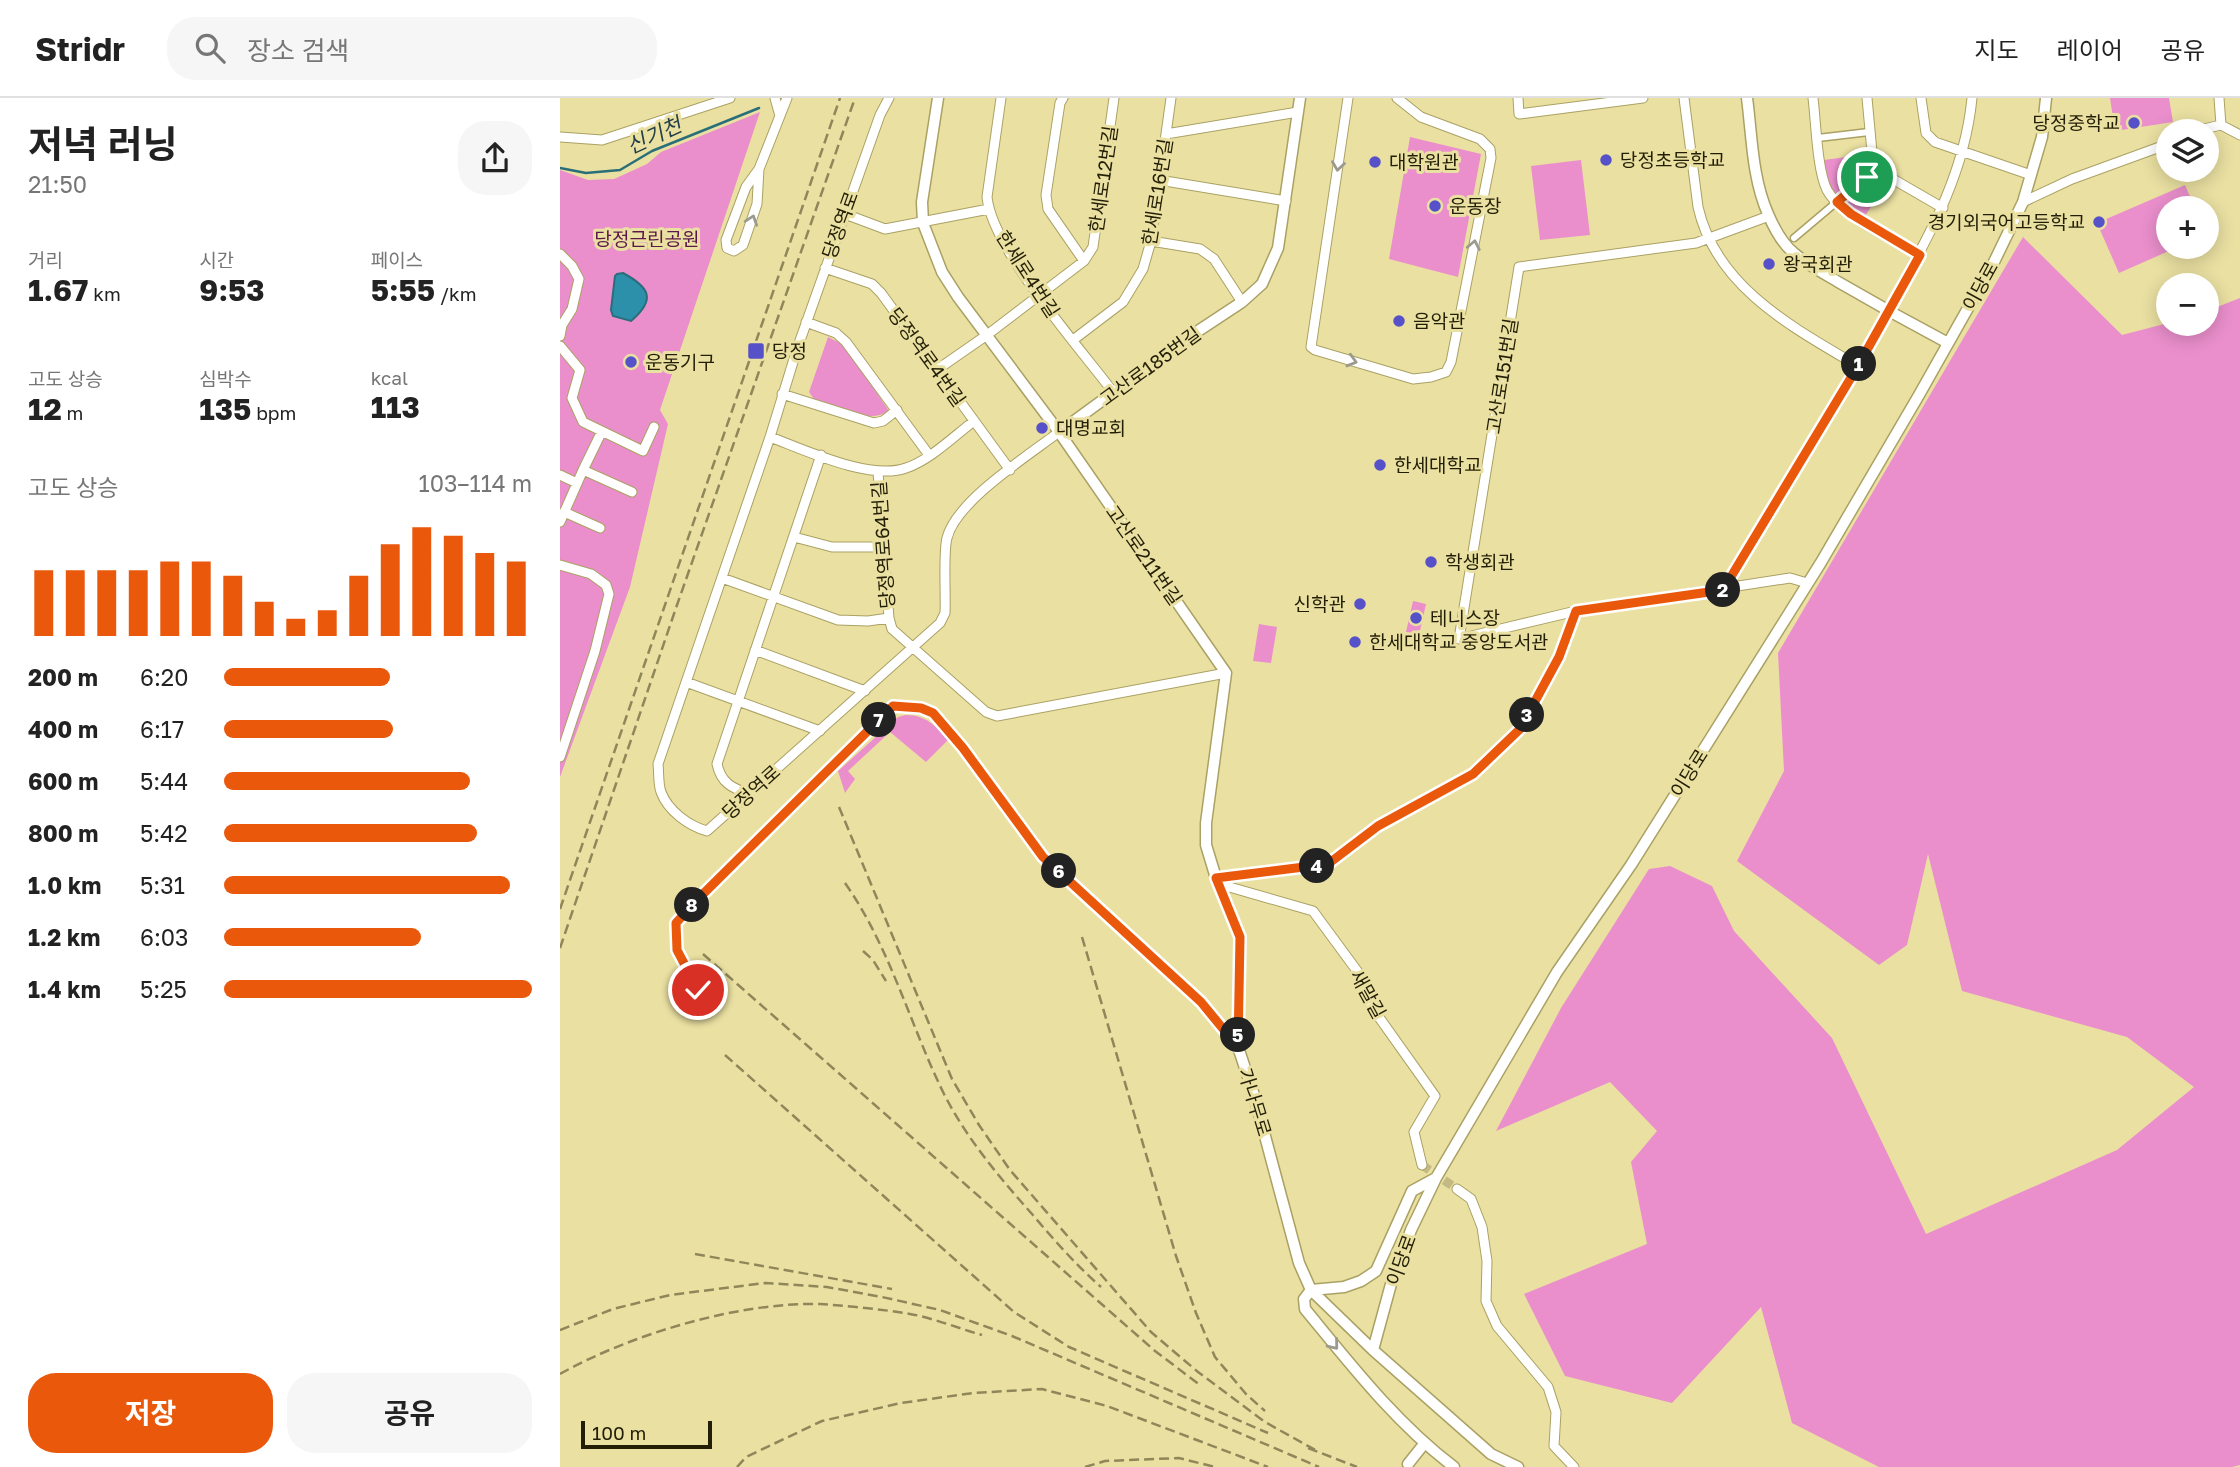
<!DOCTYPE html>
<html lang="ko">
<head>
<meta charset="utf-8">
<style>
	:root { --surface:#fff; --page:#f6f6f6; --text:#222; --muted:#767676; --line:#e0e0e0; --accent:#ea580c }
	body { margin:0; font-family:"Golos Text","Noto Sans KR",sans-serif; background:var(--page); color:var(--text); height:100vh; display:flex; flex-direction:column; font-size:26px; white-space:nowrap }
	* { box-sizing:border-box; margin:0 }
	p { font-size:23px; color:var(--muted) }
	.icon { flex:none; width:38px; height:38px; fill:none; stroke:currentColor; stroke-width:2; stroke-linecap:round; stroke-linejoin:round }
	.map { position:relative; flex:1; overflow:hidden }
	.details { display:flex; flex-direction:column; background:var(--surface); width:560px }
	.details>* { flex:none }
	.fabs { position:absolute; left:1596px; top:21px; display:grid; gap:14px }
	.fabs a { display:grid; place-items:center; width:63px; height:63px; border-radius:50%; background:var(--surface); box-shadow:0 4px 18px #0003; font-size:35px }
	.scale { position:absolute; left:21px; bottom:18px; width:131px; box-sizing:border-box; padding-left:7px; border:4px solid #231f06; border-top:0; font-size:19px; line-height:24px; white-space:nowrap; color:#231f06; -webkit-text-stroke:5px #eae0a2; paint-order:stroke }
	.pin { position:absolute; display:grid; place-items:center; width:60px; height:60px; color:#fff; margin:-30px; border:4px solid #fff; border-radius:50%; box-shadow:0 2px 7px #0007 }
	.km { position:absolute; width:35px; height:35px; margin:-18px; border-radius:50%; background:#222; color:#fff; font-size:19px; line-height:35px; text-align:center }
	.round { display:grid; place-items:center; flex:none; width:74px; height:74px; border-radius:28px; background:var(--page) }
	.headline { display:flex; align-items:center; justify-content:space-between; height:119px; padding:0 28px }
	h1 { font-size:38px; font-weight:700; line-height:52px }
	.metrics { display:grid; grid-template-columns:repeat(3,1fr); gap:10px; height:119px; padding:7px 28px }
	.metrics div { display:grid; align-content:center }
	.metrics b { font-size:30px; font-weight:700 }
	.metrics small { font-size:19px; font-weight:400 }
	.metrics p { font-size:19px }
	.chart { height:196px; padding:14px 28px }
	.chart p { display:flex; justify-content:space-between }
	.chart svg { width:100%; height:126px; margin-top:7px; stroke:var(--accent); stroke-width:6 }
	.cta { display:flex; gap:14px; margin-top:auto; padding:14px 28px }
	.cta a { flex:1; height:80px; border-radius:28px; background:var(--accent); color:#fff; font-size:28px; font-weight:700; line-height:80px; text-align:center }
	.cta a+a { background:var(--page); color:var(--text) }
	ul { padding:0 28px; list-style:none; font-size:23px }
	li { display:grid; grid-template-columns:112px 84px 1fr; align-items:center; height:52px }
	li i { height:18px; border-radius:9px; background:var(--accent) }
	header { display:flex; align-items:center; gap:42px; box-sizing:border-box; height:98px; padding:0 35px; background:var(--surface); border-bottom:2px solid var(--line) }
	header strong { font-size:33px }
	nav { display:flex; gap:38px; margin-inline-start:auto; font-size:24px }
	.search { width:490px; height:63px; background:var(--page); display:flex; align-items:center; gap:18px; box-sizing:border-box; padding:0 24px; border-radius:28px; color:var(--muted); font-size:26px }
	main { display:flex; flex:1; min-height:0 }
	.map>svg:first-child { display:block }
</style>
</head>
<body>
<header>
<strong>Stridr</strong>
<div class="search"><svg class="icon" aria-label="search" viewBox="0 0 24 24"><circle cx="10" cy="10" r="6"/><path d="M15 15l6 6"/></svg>장소 검색</div>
<nav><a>지도</a><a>레이어</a><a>공유</a></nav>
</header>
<main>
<section class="details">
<div class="headline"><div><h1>저녁 러닝</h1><p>21:50</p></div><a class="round"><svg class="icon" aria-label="share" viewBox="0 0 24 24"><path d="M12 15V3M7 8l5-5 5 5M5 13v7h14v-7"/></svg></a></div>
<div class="metrics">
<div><p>거리</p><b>1.67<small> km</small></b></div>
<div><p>시간</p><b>9:53</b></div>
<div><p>페이스</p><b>5:55<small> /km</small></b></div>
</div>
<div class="metrics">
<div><p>고도 상승</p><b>12<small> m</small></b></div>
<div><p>심박수</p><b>135<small> bpm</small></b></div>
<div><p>kcal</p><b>113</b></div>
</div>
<div class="chart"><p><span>고도 상승</span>103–114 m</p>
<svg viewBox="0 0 160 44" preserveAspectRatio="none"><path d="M5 44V21M15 44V21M25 44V21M35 44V21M45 44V18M55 44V18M65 44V23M75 44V32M85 44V38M95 44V35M105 44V23M115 44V12M125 44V6M135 44V9M145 44V15M155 44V18"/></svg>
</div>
<ul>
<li><b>200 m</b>6:20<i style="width:54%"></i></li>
<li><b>400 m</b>6:17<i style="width:55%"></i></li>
<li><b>600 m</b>5:44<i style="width:80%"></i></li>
<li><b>800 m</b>5:42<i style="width:82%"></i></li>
<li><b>1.0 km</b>5:31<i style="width:93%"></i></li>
<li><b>1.2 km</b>6:03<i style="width:64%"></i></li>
<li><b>1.4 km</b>5:25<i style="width:100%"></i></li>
</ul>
<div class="cta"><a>저장</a><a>공유</a></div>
</section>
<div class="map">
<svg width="1680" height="1369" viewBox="0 0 1680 1369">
	<rect width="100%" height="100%" fill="#eae0a2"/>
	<!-- green -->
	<path fill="#ea8fcc" d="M1550 0H1609L1613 24 1555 33Z
		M200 14 100 312 108 326 70 489 0 679V72L28 82 54 81 87 66 101 54Z
		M850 39 921 56 898 179 829 161Z
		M1308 56 1315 72 1328 81 1304 120C1276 102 1269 96 1264 62Z
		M1021 62 1030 137 980 142 971 68Z
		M1625 87 1635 110H1608V149H1618L1559 175 1537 125Z
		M1463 139 1562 237 1608 225 1647 226V213L1680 200V1367L1672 1369H1319L1232 1325 1201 1209 1112 1305 1005 1278 964 1196 1087 1146 1071 1064 1097 1033 1050 984 936 1033 1001 910 1089 771 1110 768 1152 788 1174 833 1272 940 1366 1136 1557 1052 1634 989 1567 939 1402 893 1368 756 1347 847 1319 867 1177 763 1224 673 1218 555Z
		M268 239 284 247 329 313C309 327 276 308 254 301L249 294Z
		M853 503 866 506 859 537 846 534Z
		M699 526 717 529 711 565 693 563Z
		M346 617C366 617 375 628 389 641L366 664 330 634 288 673 295 681 285 695 278 673 338 619Z"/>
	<!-- water -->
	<path fill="#2d90ab" stroke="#2a6e7a" stroke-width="2" d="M63 175C89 189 97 201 71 223L53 218 51 212 55 178 57 176Z"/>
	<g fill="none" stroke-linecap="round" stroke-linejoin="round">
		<!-- stream -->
		<path stroke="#2a6e7a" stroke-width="2.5" d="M0 70 26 75 60 72 92 53 199 10"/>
		<!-- minor-tunnel -->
		<path stroke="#c2b983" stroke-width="9" stroke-dasharray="9 4.5" stroke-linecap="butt" d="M862 1067 897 1091"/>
		<!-- pedestrian casing -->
		<g stroke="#aaa164" stroke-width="9">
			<path id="pedestrian" d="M1258 40 1309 34
				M1234 140 1317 70"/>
		</g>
		<!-- minor casing -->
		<g stroke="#aaa164" stroke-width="11">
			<path id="minor" d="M215 0 220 18
				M329 0 320 17 237 251 210 339 98 666C99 674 98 686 101 694 108 713 129 728 147 733L380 525 385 515C386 496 383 455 387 440 396 403 469 357 499 334
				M441 0 427 99C432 151 520 250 553 294
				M503 0 500 5 486 97 488 111 524 163
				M788 0 751 249 755 252 853 281 871 279 886 274 891 264 931 60 930 51 920 41 861 19 837 0
				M958 0 959 16 1083 0
				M1124 0 1138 109C1156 189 1232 229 1298 268
				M1253 0C1256 24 1257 72 1267 92 1282 119 1333 141 1360 157
				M1307 0 1312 54 1319 73 1383 110
				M1361 0 1366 35 1375 44 1471 77
				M1659 0 1661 27 1680 37
				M1635 33 1661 27
				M606 36 738 14
				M0 39 42 42 170 0
				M199 71 197 106 183 147 174 153 167 150 166 142 186 89 199 71 227 0
				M599 82 726 103
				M1463 104 1512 81 1608 46
				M285 116 325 131 429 111
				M1209 118 1136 145 959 169 899 541 1016 513 1230 480 1247 485
				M591 143 640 151 654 161 682 204
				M0 156 12 168 19 181 12 211 2 227 0 238
				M265 170 312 186 321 195 450 372
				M246 224 276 235 286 244 369 357
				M513 242 563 204 583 171 591 143 611 0
				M0 248 20 272 12 300 23 324 83 353 94 329
				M378 271 427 237 524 163 533 149 554 0
				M222 296 314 325 323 323 337 312
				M42 333 23 372 72 394
				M210 339C245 352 310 383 346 370 370 362 393 339 414 323
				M318 374 329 520 332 531 426 614 437 618 666 575
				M0 377 17 385
				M4 414 40 430
				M0 424 23 372
				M234 439 272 449H323
				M0 467 31 476 46 487 49 496 35 553 0 659
				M162 480 278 522 308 523 329 520
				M1163 492C1218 401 1274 310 1326 216 1364 146 1404 82 1412 0
				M195 552 305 593
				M126 584 260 633
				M189 696C172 690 161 685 157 666L261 357
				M656 780 768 766 818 728 913 676 959 631 999 559 1016 513
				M659 786 753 813 803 881 811 908 875 998 854 1034 862 1067
				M138 892 117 852 116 825 138 801 333 608 361 610 373 615 403 650 483 759 641 904 678 949
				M897 1091 911 1101 922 1129 927 1163 926 1203 937 1228 988 1289 996 1314 994 1348 1014 1369"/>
		</g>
		<!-- tertiary casing -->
		<g stroke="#aaa164" stroke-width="13">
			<path id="tertiary" d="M378 0 362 104 363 125 382 174 398 199 499 334 666 575 646 725V747L656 780 680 839 678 949 694 997 739 1165 751 1192 813 1252 931 1356 958 1369
				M1187 0C1192 38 1192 80 1208 116 1214 130 1223 147 1235 156 1248 167 1265 176 1280 185 1316 206 1352 226 1388 245
				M499 334 632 237 682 204 702 186 718 150 740 0
				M876 1080 852 1093 816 1173 801 1183 784 1189 751 1192 744 1201 745 1211C791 1267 836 1325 894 1369
				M813 1252 831 1186 851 1132 876 1080 997 874 1071 767 1260 466 1359 297 1434 164 1463 104 1482 39 1486 0
				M848 1366 864 1346"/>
		</g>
		<!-- pedestrian -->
		<use href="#pedestrian" stroke="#fff" stroke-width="6"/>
		<!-- minor -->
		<use href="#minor" stroke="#fff" stroke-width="9"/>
		<!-- tertiary -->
		<use href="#tertiary" stroke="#fff" stroke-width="10"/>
		<!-- rail -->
		<path stroke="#8f875a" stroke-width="2.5" stroke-dasharray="10 5" stroke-linecap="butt" d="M279 709 392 981 419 1027 450 1072 591 1234 638 1274 705 1324 757 1353
			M285 785C330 849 350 927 384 996 407 1041 439 1079 472 1116 494 1142 516 1167 541 1189
			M0 811 280 0
			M522 839 616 1158 636 1215 655 1259 686 1296 705 1313
			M0 850 117 507 295 0
			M303 853 313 862 326 883
			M143 856 595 1253 640 1287
			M165 957 454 1214 509 1249 708 1335
			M135 1156 332 1191
			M0 1232 53 1211 110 1197 205 1185 267 1189 322 1199 380 1212 452 1238 759 1369
			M0 1276C71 1236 179 1204 260 1206 288 1208 318 1211 345 1215 371 1219 397 1230 422 1237
			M748 1350 797 1369
			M177 1369 186 1359 262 1323 341 1305 413 1295 482 1291 547 1308 708 1369
			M525 1369 545 1363 619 1360 655 1369"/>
	</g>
	<!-- one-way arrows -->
	<defs><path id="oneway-chevron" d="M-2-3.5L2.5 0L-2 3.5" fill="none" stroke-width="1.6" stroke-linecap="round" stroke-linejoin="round" transform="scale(1.75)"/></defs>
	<g stroke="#9c9a8f">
		<use href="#oneway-chevron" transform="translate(778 68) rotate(98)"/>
		<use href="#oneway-chevron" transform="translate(192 122) rotate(-71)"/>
		<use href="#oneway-chevron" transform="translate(914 147) rotate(-79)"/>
		<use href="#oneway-chevron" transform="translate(792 263) rotate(16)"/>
		<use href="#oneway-chevron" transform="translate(774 1247) rotate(51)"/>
	</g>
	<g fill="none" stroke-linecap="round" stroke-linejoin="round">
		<!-- route casing -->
		<g stroke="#fff" stroke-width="14">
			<path id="route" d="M138 892 117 852 116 825 138 801 333 608 361 610 373 615 403 650 483 759 641 904 678 949 680 839 656 780 768 766 818 728 913 676 960 631 999 559 1016 513 1163 492 1298 268 1360 157 1291 116 1277 104 1307 79"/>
		</g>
		<!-- route -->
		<use href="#route" stroke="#ea580c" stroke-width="9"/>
	</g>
	<!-- markers -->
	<g fill="#5751c9" stroke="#eae0a2" stroke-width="2.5">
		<circle cx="1574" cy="25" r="7"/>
		<circle cx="1046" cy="62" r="7"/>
		<circle cx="815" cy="64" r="7"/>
		<circle cx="875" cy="108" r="7"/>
		<circle cx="1539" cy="124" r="7"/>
		<circle cx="1209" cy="166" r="7"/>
		<circle cx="839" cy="223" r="7"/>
		<rect x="187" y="244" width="18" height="18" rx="3.5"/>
		<circle cx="71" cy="264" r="7"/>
		<circle cx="482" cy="330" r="7"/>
		<circle cx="820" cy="367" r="7"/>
		<circle cx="871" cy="464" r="7"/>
		<circle cx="800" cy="506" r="7"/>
		<circle cx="856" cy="520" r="7"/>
		<circle cx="795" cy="544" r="7"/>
	</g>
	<g text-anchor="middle" stroke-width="6" stroke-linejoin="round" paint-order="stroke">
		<!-- poi labels -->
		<g font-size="19" fill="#231f06" stroke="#eae0a2" text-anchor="start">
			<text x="1560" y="32" text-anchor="end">당정중학교</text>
			<text x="1060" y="69">당정초등학교</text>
			<text x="829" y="71">대학원관</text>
			<text x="889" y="115">운동장</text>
			<text x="1525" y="131" text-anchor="end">경기외국어고등학교</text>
			<text x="1223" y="173">왕국회관</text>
			<text x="853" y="230">음악관</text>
			<text x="212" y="260">당정</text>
			<text x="85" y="271">운동기구</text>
			<text x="496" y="337">대명교회</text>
			<text x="834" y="374">한세대학교</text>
			<text x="885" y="471">학생회관</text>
			<text x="786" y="513" text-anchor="end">신학관</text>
			<text x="870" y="527">테니스장</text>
			<text x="809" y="551">한세대학교 중앙도서관</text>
		</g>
		<!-- street labels -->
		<g font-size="19" fill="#231f06" stroke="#eae0a2">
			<text transform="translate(543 81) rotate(-82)" y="7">한세로12번길</text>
			<text transform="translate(597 94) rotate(-81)" y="7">한세로16번길</text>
			<text transform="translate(280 127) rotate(-70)" y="7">당정역로</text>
			<text transform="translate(468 176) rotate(57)" y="7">한세로4번길</text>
			<text transform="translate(1420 188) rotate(-61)" y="7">이당로</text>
			<text transform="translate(367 259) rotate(54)" y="7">당정역로4번길</text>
			<text transform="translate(590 268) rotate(-36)" y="7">고산로185번길</text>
			<text transform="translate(942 278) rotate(-81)" y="7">고산로151번길</text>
			<text transform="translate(323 447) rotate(-94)" y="7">당정역로64번길</text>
			<text transform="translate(584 457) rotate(55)" y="7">고산로211번길</text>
			<text transform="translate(1129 675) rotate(-58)" y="7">이당로</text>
			<text transform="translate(191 694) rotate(-42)" y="7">당정역로</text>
			<text transform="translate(808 896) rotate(61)" y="7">새말길</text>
			<text transform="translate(695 1004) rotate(73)" y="7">가나무로</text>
			<text transform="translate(841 1162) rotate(-70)" y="7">이당로</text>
		</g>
		<!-- park labels -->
		<g font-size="19" fill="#5b1749" stroke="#eae0a2">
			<text x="87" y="148">당정근린공원</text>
		</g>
		<!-- water labels -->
		<g font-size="21" font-style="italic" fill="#234049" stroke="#eae0a2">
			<text transform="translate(94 38) rotate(-25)" y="7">신기천</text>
		</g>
	</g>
</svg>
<div class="fabs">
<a><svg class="icon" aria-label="layers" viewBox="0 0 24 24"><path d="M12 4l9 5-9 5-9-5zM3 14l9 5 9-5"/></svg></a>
<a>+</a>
<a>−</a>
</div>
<div class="scale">100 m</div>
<div class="pin" style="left:1307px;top:79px;background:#1e9e55"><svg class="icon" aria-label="arrive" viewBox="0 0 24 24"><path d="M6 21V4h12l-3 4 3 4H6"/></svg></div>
<div class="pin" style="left:138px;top:892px;background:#d93025"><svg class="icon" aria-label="check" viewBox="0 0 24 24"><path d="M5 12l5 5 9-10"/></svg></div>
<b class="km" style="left:1299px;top:266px">1</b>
<b class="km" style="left:1163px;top:492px">2</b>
<b class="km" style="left:967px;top:617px">3</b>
<b class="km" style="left:757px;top:768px">4</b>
<b class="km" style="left:678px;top:937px">5</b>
<b class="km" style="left:499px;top:773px">6</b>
<b class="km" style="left:319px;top:622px">7</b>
<b class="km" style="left:132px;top:807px">8</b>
</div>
</main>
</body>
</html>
